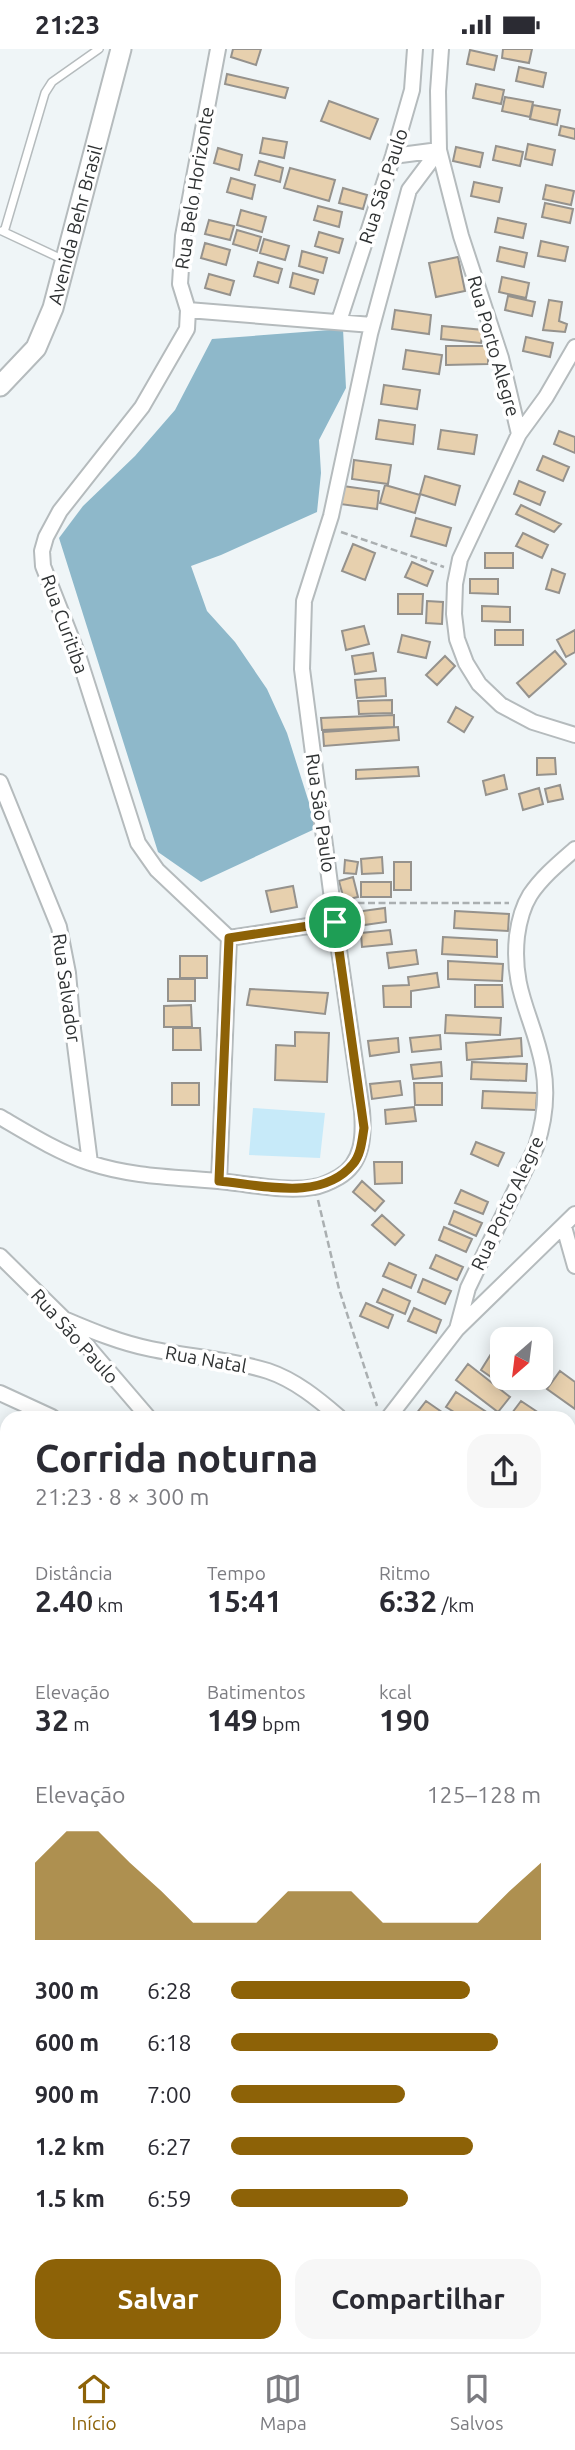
<!DOCTYPE html>
<html lang="pt">
<head>
<meta charset="utf-8">
<style>
	:root { --surface:#fff; --page:#f7f7f7; --text:#2b2b33; --muted:#7c7c81; --line:#e1e1e2; --accent:#8d6207 }
	body { margin:0; font-family:Ubuntu,sans-serif; background:var(--page); color:var(--text); height:100vh; display:flex; flex-direction:column; font-size:26px; white-space:nowrap }
	* { box-sizing:border-box; margin:0 }
	p { font-size:23px; color:var(--muted) }
	.icon { flex:none; width:38px; height:38px; fill:none; stroke:currentColor; stroke-width:2; stroke-linecap:round; stroke-linejoin:round }
	.map { position:relative; flex:1; overflow:hidden }
	.details { position:absolute; left:0px; top:1362px; width:576px; height:942px; display:flex; flex-direction:column; background:var(--surface); border-radius:21px 21px 0 0; box-shadow:0 4px 18px #0003 }
	.details>* { flex:none }
	.needle { width:46px; rotate:208deg }
	.fabs { position:absolute; left:490px; top:1278px; display:grid; gap:14px }
	.fabs a { display:grid; place-items:center; width:63px; height:63px; border-radius:14px; background:var(--surface); box-shadow:0 4px 18px #0003; font-size:35px }
	.pin { position:absolute; display:grid; place-items:center; width:60px; height:60px; color:#fff; margin:-30px; border:4px solid #fff; border-radius:50%; box-shadow:0 2px 7px #0007 }
	.round { display:grid; place-items:center; flex:none; width:74px; height:74px; border-radius:21px; background:var(--page) }
	.head { display:flex; align-items:center; justify-content:space-between; height:119px; padding:0 35px }
	h1 { font-size:38px; font-weight:700; line-height:52px }
	.metrics { display:grid; grid-template-columns:repeat(3,1fr); gap:10px; height:119px; padding:7px 35px }
	.metrics div { display:grid; align-content:center }
	.metrics b { font-size:30px; font-weight:700 }
	.metrics small { font-size:19px; font-weight:400 }
	.metrics p { font-size:19px }
	.chart { height:196px; padding:14px 35px }
	.chart p { display:flex; justify-content:space-between }
	.chart svg { width:100%; height:126px; margin-top:7px; fill:var(--accent); opacity:.7 }
	.action { display:flex; gap:14px; margin-top:auto; padding:14px 35px }
	.action a { flex:1; height:80px; border-radius:21px; background:var(--accent); color:#fff; font-size:28px; font-weight:700; line-height:80px; text-align:center }
	.action a+a { background:var(--page); color:var(--text) }
	ul { padding:0 35px; list-style:none; font-size:23px }
	li { display:grid; grid-template-columns:112px 84px 1fr; align-items:center; height:52px }
	li i { height:18px; border-radius:9px; background:var(--accent) }
	.status { display:flex; justify-content:space-between; align-items:center; height:49px; padding:0 35px; background:var(--surface); direction:ltr }
	.status svg { height:19px; fill:currentColor }
	.tabs { display:flex; justify-content:space-around; align-items:center; height:98px; border-top:2px solid var(--line); background:var(--surface); font-size:19px; color:var(--muted) }
	.tabs a { display:grid; justify-items:center; gap:4px }
	.tabs .selected { color:var(--accent) }
	.map>svg:first-child { display:block }
</style>
</head>
<body>
<div class="status"><b>21:23</b><svg viewBox="0 0 49 12"><path d="M0 12V9h3v3zM5 12V6h3v6zM10 12V3h3v9zM15 12V0h3v12zM26 1h20v11H26zM47 4h2v5h-2z"/></svg></div>
<div class="map">
<svg width="575" height="2303" viewBox="0 0 575 2303">
	<rect width="100%" height="100%" fill="#eff5f7"/>
	<!-- green -->
	<path fill="#c7eaf9" d="M253 1059 325 1064 320 1109 249 1106Z
		M569 1982 575 1989V2025L569 2022Z"/>
	<!-- forest -->
	<path fill="#8eb8ca" d="M343 280 346 339 319 391 321 424 317 463 221 506 191 517 207 562 235 593 267 640 287 684 317 779 201 833 158 803 59 489 83 457 135 407 175 361 212 290Z"/>
	<!-- building -->
	<path fill="#e7d0ae" stroke="#95928d" stroke-width="2" d="M233 0H261L256 16 231 8Z
		M503 0H532L529 14 502 9Z
		M470 1 497 7 494 21 467 15Z
		M519 18 546 24 543 38 516 32Z
		M227 25 288 39 285 49 225 35Z
		M476 35 504 41 501 55 473 49Z
		M505 48 533 53 530 68 502 62Z
		M329 52 378 70 370 90 321 72Z
		M533 56 560 61 557 76 530 70Z
		M561 77 575 80V90L559 86Z
		M263 89 287 93 284 109 260 104Z
		M528 95 555 101 552 116 525 110Z
		M496 97 523 103 520 117 493 111Z
		M456 98 483 104 480 118 453 112Z
		M218 99 242 106 239 121 214 114Z
		M259 112 283 119 280 133 255 126Z
		M290 119 335 131 329 152 284 139Z
		M231 129 255 136 252 150 227 143Z
		M474 133 502 139 499 153 471 147Z
		M546 136 574 142 571 156 543 150Z
		M343 139 367 146 363 160 339 154Z
		M545 154 573 160 570 174 542 168Z
		M318 157 342 163 339 178 314 171Z
		M241 161 266 168 262 183 237 176Z
		M498 169 526 175 523 189 495 183Z
		M209 171 234 177 230 191 205 185Z
		M237 181 261 188 257 202 233 195Z
		M319 183 343 190 339 204 315 197Z
		M264 190 289 197 285 211 260 204Z
		M541 192 568 198 565 212 538 207Z
		M205 194 230 201 226 216 201 209Z
		M500 198 527 204 524 218 497 212Z
		M302 202 327 209 323 224 299 217Z
		M458 208 465 242 436 248 429 214Z
		M258 213 282 220 278 234 254 227Z
		M293 224 318 231 314 245 290 238Z
		M209 225 234 232 230 246 205 239Z
		M502 228 529 234 526 249 499 243Z
		M508 247 535 253 532 267 505 261Z
		M549 251 562 253 559 272 567 275 565 283 543 281Z
		M395 261 431 266 429 285 392 280Z
		M442 277 483 281 481 294 441 290Z
		M526 288 553 294 550 308 523 302Z
		M446 297H488V315L446 316Z
		M406 301 442 306 439 325 403 320Z
		M384 336 420 341 417 360 381 355Z
		M379 371 415 376 413 395 376 390Z
		M441 381 477 386 474 405 438 400Z
		M559 382 575 388V404L554 395Z
		M543 407 569 418 563 432 537 421Z
		M354 411 391 416 388 435 352 430Z
		M425 427 460 437 455 456 420 445Z
		M519 432 545 443 540 456 514 445Z
		M385 436 420 446 415 464 380 454Z
		M343 437 379 442 377 460 340 455Z
		M521 456 561 475 554 483 516 465Z
		M416 469 451 479 446 497 411 487Z
		M523 484 548 496 542 509 516 497Z
		M353 495 375 504 365 531 342 522Z
		M485 504H513V519H485Z
		M412 513 433 522 427 537 405 528Z
		M552 520 565 525 559 544 546 540Z
		M470 530H498V545L470 544Z
		M398 545H423L422 565H398Z
		M427 552 443 553 442 575 426 574Z
		M482 557 510 558V573L482 572Z
		M364 577 369 595 346 601 342 582Z
		M495 581H523V596H495Z
		M575 581V603L566 608 557 591Z
		M402 586 430 593 426 609 398 603Z
		M555 602 566 615 529 648 517 634Z
		M373 604 376 622 355 625 352 607Z
		M445 607 455 617 437 636 426 626Z
		M385 629 386 647 357 649 355 631Z
		M392 651V664L359 665 358 652Z
		M456 658 473 668 464 683 448 673Z
		M394 666V678L322 681 321 669Z
		M398 678 399 691 324 697 323 683Z
		M537 709H555L556 725 537 726Z
		M418 718 419 727 356 730V721Z
		M504 726 507 740 486 746 483 732Z
		M560 736 563 750 548 753 545 740Z
		M539 739 543 755 523 761 519 745Z
		M382 808 383 824 362 825 361 810Z
		M345 811 358 813 356 825 344 824Z
		M394 813H411V841H394Z
		M353 828 358 848 344 851 339 832Z
		M361 833H391V848H361Z
		M293 837 297 858 271 863 266 842Z
		M385 859 386 873 357 877 355 863Z
		M455 862 509 865 508 882 454 879Z
		M390 881 392 895 362 898 361 884Z
		M443 888 497 891V908L442 905Z
		M416 901 418 915 389 919 387 904Z
		M180 907H207V929H180Z
		M448 912 503 915 502 932 448 930Z
		M437 924 439 938 411 942V958H384L383 937 409 936 408 928Z
		M168 930H195V952H168Z
		M475 936H502L503 958H475Z
		M250 940 328 944 325 965 247 956Z
		M191 956 192 978H164V957Z
		M446 966 501 969 500 986 445 984Z
		M173 979H200L201 1001H173Z
		M295 983 329 984 327 1033 275 1031 276 996 295 997Z
		M440 986 441 1000 412 1003 410 989Z
		M398 989 399 1003 370 1007 368 992Z
		M521 989 522 1007 467 1011 466 994Z
		M441 1013 442 1027 413 1030 411 1016Z
		M472 1013 527 1015 526 1032 471 1030Z
		M400 1032 402 1046 372 1050 370 1035Z
		M172 1034H199V1056H172Z
		M414 1034H442V1056H415Z
		M483 1042 537 1044 536 1061 482 1059Z
		M414 1058 416 1072 386 1075 385 1061Z
		M476 1093 504 1104 498 1117 471 1105Z
		M374 1113H402V1134L375 1135Z
		M362 1132 384 1152 375 1162 353 1143Z
		M461 1141 488 1153 483 1165 455 1154Z
		M454 1162 482 1174 476 1187 449 1175Z
		M382 1166 404 1186 395 1196 372 1176Z
		M444 1178 472 1190 466 1203 439 1191Z
		M436 1206 463 1218 457 1231 430 1219Z
		M389 1214 416 1226 411 1239 383 1227Z
		M423 1230 451 1242 445 1255 418 1243Z
		M383 1240 410 1252 405 1265 377 1253Z
		M366 1254 393 1266 388 1279 360 1267Z
		M414 1259 441 1271 436 1284 408 1272Z
		M491 1305 502 1313V1328H514L507 1339 481 1321Z
		M468 1315 510 1348 498 1363 456 1331Z
		M560 1322 575 1333V1360L547 1340Z
		M456 1343 488 1364 485 1368H462L446 1358Z
		M426 1352 449 1368H421L416 1365Z
		M521 1352 545 1368H509Z
		M570 1847H575V1864H570Z"/>
	<g fill="none" stroke-linecap="round" stroke-linejoin="round">
		<!-- service casing -->
		<g stroke="#b5bbbd" stroke-width="10">
			<path id="service" d="M2 182 64 211
				M4 183 45 44 52 33 99 0"/>
		</g>
		<!-- minor casing -->
		<g stroke="#b5bbbd" stroke-width="18">
			<path id="minor" d="M218 0 183 187 180 235 188 261 372 276
				M441 0 438 42 439 101 461 187 501 309 519 385 460 510 455 535 454 565 457 590 466 614 479 635 501 656 533 673 575 686
				M393 107 439 101
				M188 261 187 280 142 358 60 462 46 488 42 502 43 517 78 606 138 794 157 821 229 889 219 1132
				M339 272 393 107 412 41 415 0
				M519 385 546 348 575 298
				M0 733 59 878 68 924 73 980 90 1114
				M229 889 335 873
				M0 1068C29 1085 58 1103 90 1114 135 1129 182 1128 228 1133 255 1136 287 1143 314 1138 321 1137 332 1132 339 1128 363 1114 364 1087 362 1062L335 873 302 620 304 552 331 467 370 285 409 141 439 101
				M564 1178 575 1217
				M0 1207 64 1270 148 1368
				M64 1270C92 1282 121 1294 151 1300 189 1308 230 1310 268 1322 295 1331 318 1350 339 1368
				M457 1280 468 1239 536 1098C545 1071 548 1046 543 1018 534 968 511 943 517 887 519 872 522 859 530 846 542 828 559 814 575 800
				M0 1344 52 1368
				M389 1368 457 1280 575 1165
				M569 1416 575 1409
				M0 1850 7 1843
				M0 1954 7 1958
				M569 1959 575 1966
				M569 2030 575 2033
				M569 2275 575 2271
				M0 2300 7 2287
				M183 2303 187 2296
				M369 2303 373 2296
				M524 2303 536 2296"/>
		</g>
		<!-- tertiary casing -->
		<g stroke="#b5bbbd" stroke-width="23">
			<g id="tertiary">
				<path id="s1" d="M0 337 36 299 53 259 121 0"/>
			</g>
		</g>
		<!-- path -->
		<path stroke="#aaafb1" stroke-width="2.5" stroke-dasharray="7 3.5" stroke-linecap="butt" d="M341 483 444 518
			M347 854H509
			M318 1151 339 1240 377 1357
			M569 1923 575 1920"/>
		<!-- service -->
		<use href="#service" stroke="#fff" stroke-width="7"/>
		<!-- minor -->
		<use href="#minor" stroke="#fff" stroke-width="14"/>
		<!-- tertiary -->
		<use href="#tertiary" stroke="#fff" stroke-width="19"/>
	</g>
	<g fill="none" stroke-linecap="round" stroke-linejoin="round">
		<!-- route casing -->
		<g stroke="#fff" stroke-width="14">
			<path id="route" d="M335 873 364 1079C362 1091 361 1106 353 1115 322 1153 261 1136 219 1132L229 889Z"/>
		</g>
		<!-- route -->
		<use href="#route" stroke="#8d6207" stroke-width="9"/>
	</g>
	<g text-anchor="middle" stroke-width="7" stroke-linejoin="round" paint-order="stroke">
		<!-- street labels -->
		<g font-size="19" fill="#2f3233" stroke="#fff">
			<text transform="translate(383 137) rotate(-72)" y="7">Rua São Paulo</text>
			<text transform="translate(194 139) rotate(-81)" y="7">Rua Belo Horizonte</text>
			<text dy="7" stroke="none"><textPath href="#s1" startOffset="182">Avenida Behr Brasil</textPath></text>
			<text transform="translate(494 297) rotate(74)" y="7">Rua Porto Alegre</text>
			<text transform="translate(65 575) rotate(70)" y="7">Rua Curitiba</text>
			<text transform="translate(321 764) rotate(82)" y="7">Rua São Paulo</text>
			<text transform="translate(67 939) rotate(82)" y="7">Rua Salvador</text>
			<text transform="translate(507 1154) rotate(-65)" y="7">Rua Porto Alegre</text>
			<text transform="translate(75 1287) rotate(48)" y="7">Rua São Paulo</text>
			<text transform="translate(206 1310) rotate(10)" y="7">Rua Natal</text>
		</g>
	</g>
</svg>
<div class="fabs">
<a><svg class="needle" viewBox="-14 -14 28 28"><path d="M0-13l5 13h-10z" fill="#e53935"/><path d="M0 13l5-13h-10z" fill="#7c7c81"/></svg></a>
</div>
<div class="pin" style="left:335px;top:873px;background:#1e9e55"><svg class="icon" aria-label="arrive" viewBox="0 0 24 24"><path d="M6 21V4h12l-3 4 3 4H6"/></svg></div>
<section class="details">
<div class="head"><div><h1>Corrida noturna</h1><p>21:23 · 8 × 300 m</p></div><a class="round"><svg class="icon" aria-label="share" viewBox="0 0 24 24"><path d="M12 15V3M7 8l5-5 5 5M5 13v7h14v-7"/></svg></a></div>
<div class="metrics">
<div><p>Distância</p><b>2.40<small> km</small></b></div>
<div><p>Tempo</p><b>15:41</b></div>
<div><p>Ritmo</p><b>6:32<small> /km</small></b></div>
</div>
<div class="metrics">
<div><p>Elevação</p><b>32<small> m</small></b></div>
<div><p>Batimentos</p><b>149<small> bpm</small></b></div>
<div><p>kcal</p><b>190</b></div>
</div>
<div class="chart"><p><span>Elevação</span>125–128 m</p>
<svg viewBox="0 0 160 44" preserveAspectRatio="none"><path d="M0 44V17L10 6L20 6L30 17L40 27L50 38L60 38L70 38L80 27L90 27L100 27L110 38L120 38L130 38L140 38L150 27L160 17V44z"/></svg>
</div>
<ul>
<li><b>300 m</b>6:28<i style="width:77%"></i></li>
<li><b>600 m</b>6:18<i style="width:86%"></i></li>
<li><b>900 m</b>7:00<i style="width:56%"></i></li>
<li><b>1.2 km</b>6:27<i style="width:78%"></i></li>
<li><b>1.5 km</b>6:59<i style="width:57%"></i></li>
</ul>
<div class="action"><a>Salvar</a><a>Compartilhar</a></div>
</section>
</div>
<nav class="tabs">
<a class="selected"><svg class="icon" aria-label="home" viewBox="0 0 24 24"><path d="M3 11l9-7 9 7M6 9v11h12V9"/></svg>Início</a>
<a><svg class="icon" aria-label="map" viewBox="0 0 24 24"><path d="M3 6l6-2 6 2 6-2v14l-6 2-6-2-6 2zM9 4v14M15 6v14"/></svg>Mapa</a>
<a><svg class="icon" aria-label="saved" viewBox="0 0 24 24"><path d="M7 4h10v16l-5-4-5 4z"/></svg>Salvos</a>
</nav>
</body>
</html>
